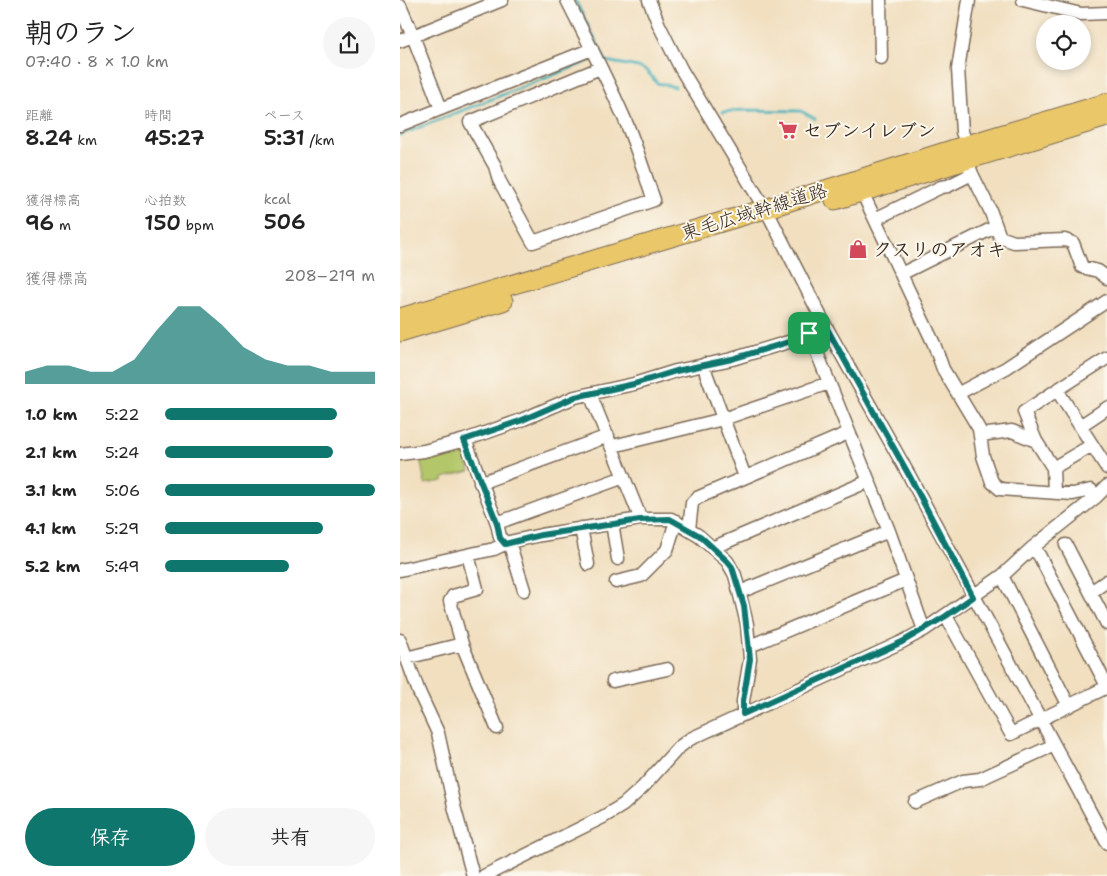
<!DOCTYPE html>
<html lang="ja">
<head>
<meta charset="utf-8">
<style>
	:root { --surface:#fff; --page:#f6f6f6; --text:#222; --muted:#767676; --accent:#0f766e }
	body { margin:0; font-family:"Shantell Sans","Klee One",sans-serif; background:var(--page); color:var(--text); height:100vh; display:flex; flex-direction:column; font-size:19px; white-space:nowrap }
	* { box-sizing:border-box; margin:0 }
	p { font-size:16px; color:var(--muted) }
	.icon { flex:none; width:28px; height:28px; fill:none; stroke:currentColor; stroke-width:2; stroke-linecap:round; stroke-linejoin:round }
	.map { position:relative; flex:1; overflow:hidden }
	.panel { display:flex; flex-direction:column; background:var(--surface); width:400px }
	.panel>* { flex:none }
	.controls { position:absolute; left:636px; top:15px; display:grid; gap:10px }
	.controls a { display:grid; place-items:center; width:55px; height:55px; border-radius:50%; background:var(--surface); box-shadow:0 2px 8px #0003; font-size:25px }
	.pin { position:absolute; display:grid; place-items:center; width:42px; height:42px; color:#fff; margin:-21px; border-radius:10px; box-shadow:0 2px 8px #0006 }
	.round { display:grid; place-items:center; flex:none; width:52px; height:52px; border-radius:26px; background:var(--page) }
	.headline { display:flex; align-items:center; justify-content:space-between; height:85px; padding:0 25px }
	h1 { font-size:28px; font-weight:600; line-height:38px }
	.stats { display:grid; grid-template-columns:repeat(3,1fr); gap:8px; height:85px; padding:5px 25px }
	.stats div { display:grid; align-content:center }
	.stats b { font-size:21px; font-weight:600 }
	.stats small { font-size:14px; font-weight:400 }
	.stats p { font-size:14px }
	.chart { height:140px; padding:10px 25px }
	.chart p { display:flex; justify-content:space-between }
	.chart svg { width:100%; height:90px; margin-top:5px; fill:var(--accent); opacity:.7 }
	.action { display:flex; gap:10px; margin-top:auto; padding:10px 25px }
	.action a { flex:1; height:58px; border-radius:30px; background:var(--accent); color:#fff; font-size:20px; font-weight:600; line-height:58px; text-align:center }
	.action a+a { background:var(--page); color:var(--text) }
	ul { padding:0 25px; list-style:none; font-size:16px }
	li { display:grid; grid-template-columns:80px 60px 1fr; align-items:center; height:38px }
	li i { height:12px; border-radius:6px; background:var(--accent) }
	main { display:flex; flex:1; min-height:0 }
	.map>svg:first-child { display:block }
</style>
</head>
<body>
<main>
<section class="panel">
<div class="headline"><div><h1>朝のラン</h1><p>07:40 · 8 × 1.0 km</p></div><a class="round"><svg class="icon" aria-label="share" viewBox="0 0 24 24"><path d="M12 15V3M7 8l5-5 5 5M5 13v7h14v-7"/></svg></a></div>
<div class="stats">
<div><p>距離</p><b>8.24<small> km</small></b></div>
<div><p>時間</p><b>45:27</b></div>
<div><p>ペース</p><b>5:31<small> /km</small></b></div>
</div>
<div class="stats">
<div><p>獲得標高</p><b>96<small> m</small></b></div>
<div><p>心拍数</p><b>150<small> bpm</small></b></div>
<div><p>kcal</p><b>506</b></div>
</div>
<div class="chart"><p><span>獲得標高</span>208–219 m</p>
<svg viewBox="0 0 160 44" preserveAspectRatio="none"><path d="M0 44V38L10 35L20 35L30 38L40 38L50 32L60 18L70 6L80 6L90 15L100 26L110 32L120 35L130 35L140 38L150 38L160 38V44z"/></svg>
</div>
<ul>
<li><b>1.0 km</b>5:22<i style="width:82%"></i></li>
<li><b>2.1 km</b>5:24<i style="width:80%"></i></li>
<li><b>3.1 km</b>5:06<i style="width:100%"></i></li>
<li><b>4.1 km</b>5:29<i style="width:75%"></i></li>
<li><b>5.2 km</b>5:49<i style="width:59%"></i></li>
</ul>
<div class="action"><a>保存</a><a>共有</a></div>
</section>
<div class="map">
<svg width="707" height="876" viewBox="0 0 707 876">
	<rect width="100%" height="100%" fill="#fbf7ec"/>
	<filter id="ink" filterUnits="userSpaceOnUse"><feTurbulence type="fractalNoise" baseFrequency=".02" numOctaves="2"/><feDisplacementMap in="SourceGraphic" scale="10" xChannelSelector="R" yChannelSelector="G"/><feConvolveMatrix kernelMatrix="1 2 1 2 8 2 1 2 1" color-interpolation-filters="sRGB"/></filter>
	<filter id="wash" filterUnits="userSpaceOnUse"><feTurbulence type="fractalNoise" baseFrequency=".0096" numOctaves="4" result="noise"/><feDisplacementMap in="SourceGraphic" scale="20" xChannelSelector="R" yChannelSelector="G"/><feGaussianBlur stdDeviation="1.12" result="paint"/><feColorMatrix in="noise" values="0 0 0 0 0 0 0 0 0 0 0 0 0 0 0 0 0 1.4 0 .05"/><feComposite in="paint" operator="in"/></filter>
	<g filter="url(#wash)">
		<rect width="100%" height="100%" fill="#f1dfc0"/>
		<!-- green -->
		<path fill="#b3c76b" stroke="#777844" d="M55 447 65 455 70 471 43 478V481L25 484 20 458C33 456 43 450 55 447Z"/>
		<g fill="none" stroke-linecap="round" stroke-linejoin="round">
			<!-- stream -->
			<path stroke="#3fafb9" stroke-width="3" d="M175 0 206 61 238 67 247 71 257 83 275 87
				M323 112 343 110 401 111 415 119
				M0 135 189 61
				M692 275 707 287"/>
		</g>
	</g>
	<g filter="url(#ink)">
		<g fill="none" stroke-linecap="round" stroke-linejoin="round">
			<!-- minor casing -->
			<g stroke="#7b6957" stroke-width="15">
				<path id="minor" d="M167 0C188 42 210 84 228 127 238 151 245 176 254 200L133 242 99 180 95 166 70 122 200 68
					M249 0 259 25 281 69 371 219 425 325 510 477 707 843
					M480 0 481 58
					M623 0 681 14 707 13
					M0 6 13 36 0 41
					M41 109 13 36 102 0
					M0 125 192 49
					M567 145 562 132 558 69 569 0
					M567 160 572 174 590 210 600 237 614 242 665 240 673 243 682 267 698 271 707 278
					M462 192 534 344 543 369 579 429 583 456 592 482 600 489 673 494 691 490 696 497
					M475 219 541 187 548 186 572 174
					M501 274 595 227
					M409 333 489 531 524 630
					M305 364 306 373 345 477
					M657 390 707 358
					M559 393 606 368 707 301
					M190 394 238 512 240 519
					M680 426 707 408
					M580 435 612 431 636 441 653 468 654 492
					M65 440 97 523 100 537 105 544
					M636 441 624 412 657 390 707 468
					M213 446 323 419 429 383
					M0 454 24 451 65 440 119 421 175 397 234 384 276 371 332 359 395 340 425 325
					M653 468 692 445
					M80 483 208 436
					M97 523 224 477
					M212 523 218 559
					M181 528 188 564
					M289 529 292 503 297 498 448 433
					M109 542 124 590
					M666 545 707 624
					M312 548 469 481
					M632 548 639 555 707 686
					M0 570 94 549 109 542 141 535 240 519H271L299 536 327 561 335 575 347 624 350 659 343 701V714
					M602 576 669 706
					M216 582 241 576 267 550 276 521
					M340 592 489 531
					M691 592 707 581
					M546 616 611 734 707 687
					M0 640 19 692 38 733 54 806 73 876
					M62 644 97 728
					M350 646 506 580
					M6 658 62 644 50 601 53 596 77 589 68 555
					M213 681 267 669
					M515 802 563 781 580 779 654 745
					M84 876 203 817 223 805 243 787 278 748 290 739 502 642 524 630 602 576 632 548 696 497 707 486"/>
			</g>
			<!-- highway casing -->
			<g stroke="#7b6957" stroke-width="21">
				<path id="highway" d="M435 200 707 117
					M0 318 365 209 567 145 707 103
					M0 332 103 301"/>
			</g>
			<!-- minor -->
			<use href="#minor" stroke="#fff" stroke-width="12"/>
			<!-- highway -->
			<use href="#highway" stroke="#eac769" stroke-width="19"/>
		</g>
	</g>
	<g fill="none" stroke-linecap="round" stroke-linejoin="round" filter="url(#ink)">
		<!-- route casing -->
		<g stroke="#fff" stroke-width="10">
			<path id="route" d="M425 325 510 477 573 597 546 616 502 642 343 714V701L350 659 344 606 332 567 327 561 300 536 270 519 240 520 141 535 105 544 100 538 97 523 64 440 120 421 175 397 234 384 276 371 332 359 395 340Z"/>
		</g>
		<!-- route -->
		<use href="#route" stroke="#0f766e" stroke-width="6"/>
	</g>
	<!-- icons -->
	<defs>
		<g id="supermarket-bare" transform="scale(1.5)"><path d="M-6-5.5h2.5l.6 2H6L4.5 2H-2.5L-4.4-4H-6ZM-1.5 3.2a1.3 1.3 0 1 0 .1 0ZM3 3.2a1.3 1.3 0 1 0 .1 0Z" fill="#d1495b" stroke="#fbf7ec" stroke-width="2.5" paint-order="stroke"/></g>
		<g id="shop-bare" transform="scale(1.5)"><path d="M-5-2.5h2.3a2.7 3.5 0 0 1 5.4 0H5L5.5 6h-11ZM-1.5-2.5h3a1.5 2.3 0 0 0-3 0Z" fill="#d1495b" stroke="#fbf7ec" stroke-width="2.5" paint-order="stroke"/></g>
	</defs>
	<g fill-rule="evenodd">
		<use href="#supermarket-bare" x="388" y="130"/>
		<use href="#shop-bare" x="458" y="249"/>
	</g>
	<g text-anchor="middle" stroke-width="4" stroke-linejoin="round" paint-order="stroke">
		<!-- poi labels -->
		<g font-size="19" font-weight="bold" fill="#3b2a1e" stroke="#fbf7ec" text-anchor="start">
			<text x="403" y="137">セブンイレブン</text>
			<text x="473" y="256">クスリのアオキ</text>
		</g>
		<!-- street labels -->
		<g font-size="19" fill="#3b2a1e" stroke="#fbf7ec">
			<text transform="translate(354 211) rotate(-17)" y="7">東毛広域幹線道路</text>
		</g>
	</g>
</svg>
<div class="controls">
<a><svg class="icon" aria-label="locate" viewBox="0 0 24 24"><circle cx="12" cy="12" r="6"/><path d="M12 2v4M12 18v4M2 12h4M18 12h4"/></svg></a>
</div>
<div class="pin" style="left:409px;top:333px;background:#1e9e55"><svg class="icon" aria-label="arrive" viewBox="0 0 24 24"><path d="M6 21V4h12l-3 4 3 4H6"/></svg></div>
</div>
</main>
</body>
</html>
